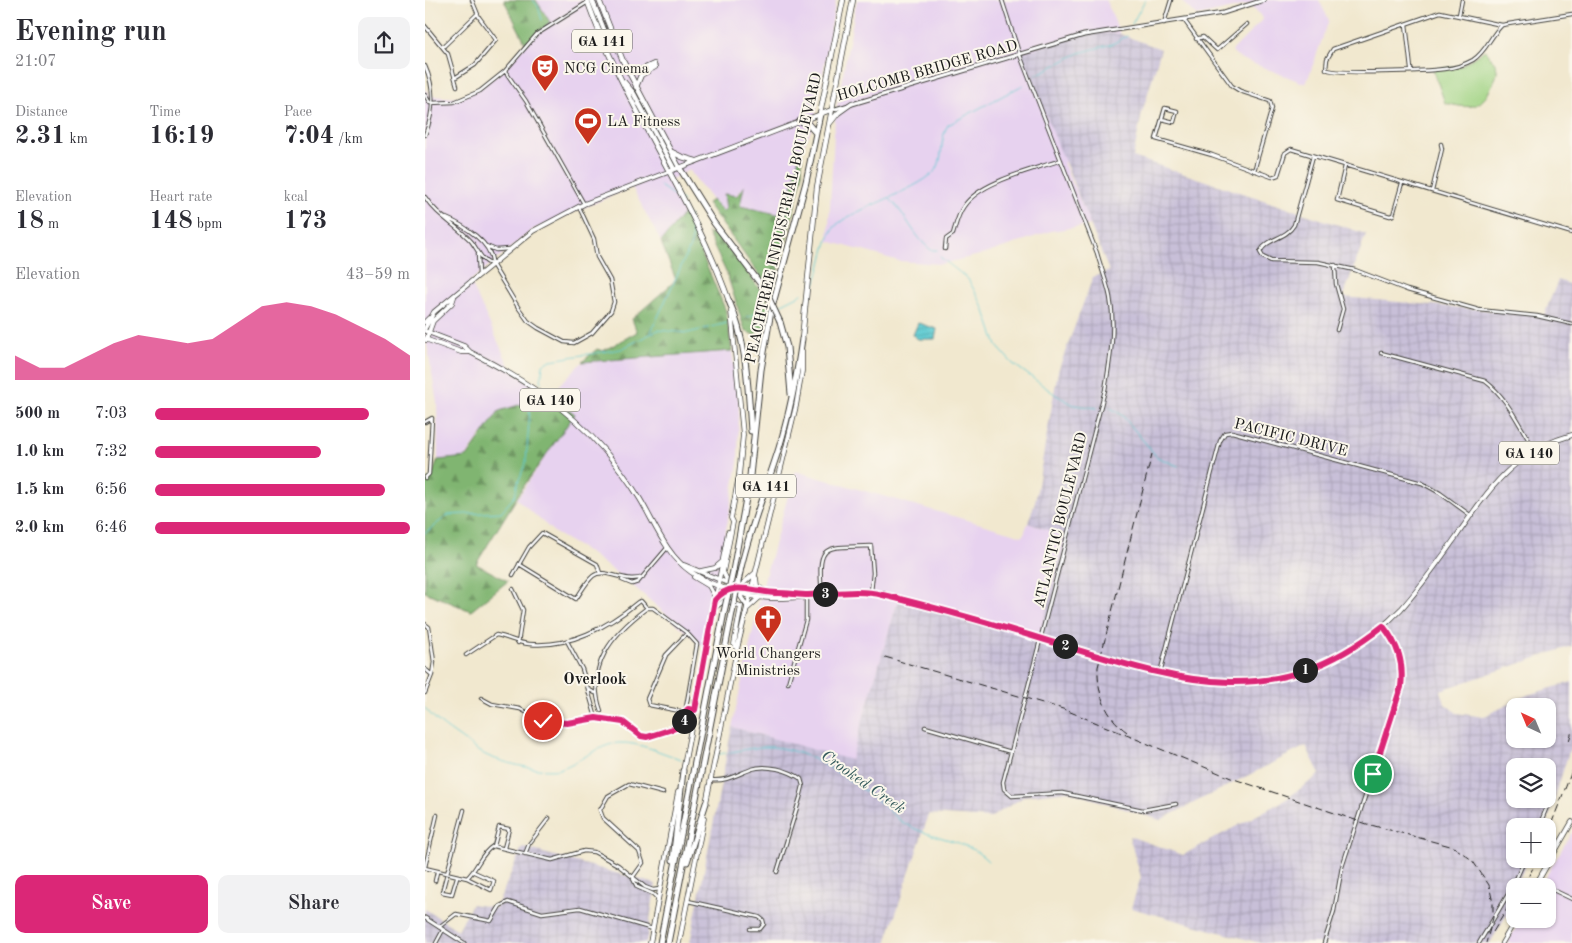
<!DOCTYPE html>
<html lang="en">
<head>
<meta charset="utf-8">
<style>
	:root { --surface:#fff; --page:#f2f2f3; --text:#2b2b33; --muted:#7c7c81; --accent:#db2777 }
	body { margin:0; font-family:"Old Standard TT",serif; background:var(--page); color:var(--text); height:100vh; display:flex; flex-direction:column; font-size:19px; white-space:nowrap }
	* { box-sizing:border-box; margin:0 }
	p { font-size:16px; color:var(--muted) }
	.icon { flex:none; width:28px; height:28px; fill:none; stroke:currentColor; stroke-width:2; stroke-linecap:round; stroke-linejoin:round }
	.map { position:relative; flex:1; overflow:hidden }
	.side { display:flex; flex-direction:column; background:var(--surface); width:425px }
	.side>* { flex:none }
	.needle { width:32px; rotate:316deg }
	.buttons { position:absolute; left:1081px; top:698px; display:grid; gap:10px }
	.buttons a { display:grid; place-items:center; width:50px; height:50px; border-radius:10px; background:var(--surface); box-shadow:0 1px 4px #0004; font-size:25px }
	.pin { position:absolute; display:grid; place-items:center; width:42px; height:42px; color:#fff; margin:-21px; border:2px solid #fff; border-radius:50%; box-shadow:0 1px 5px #0007 }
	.km { position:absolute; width:25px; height:25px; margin:-12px; border-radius:50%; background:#222; color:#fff; font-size:14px; line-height:25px; text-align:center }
	.round { display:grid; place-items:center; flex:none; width:52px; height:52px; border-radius:10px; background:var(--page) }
	.head { display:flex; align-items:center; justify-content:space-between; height:85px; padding:0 15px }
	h1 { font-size:28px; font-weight:700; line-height:38px }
	.stats { display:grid; grid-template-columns:repeat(3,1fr); gap:8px; height:85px; padding:5px 15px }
	.stats div { display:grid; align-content:center }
	.stats b { font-size:25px; font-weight:700 }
	.stats small { font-size:14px; font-weight:400 }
	.stats p { font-size:14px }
	.chart { height:140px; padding:10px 15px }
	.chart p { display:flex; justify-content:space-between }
	.chart svg { width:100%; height:90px; margin-top:5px; fill:var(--accent); opacity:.7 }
	.action { display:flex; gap:10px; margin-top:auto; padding:10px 15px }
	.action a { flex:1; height:58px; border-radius:10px; background:var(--accent); color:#fff; font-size:20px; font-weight:700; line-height:58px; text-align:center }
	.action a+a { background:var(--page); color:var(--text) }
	ul { padding:0 15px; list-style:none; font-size:16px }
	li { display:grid; grid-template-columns:80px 60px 1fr; align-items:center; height:38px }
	li i { height:12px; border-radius:6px; background:var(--accent) }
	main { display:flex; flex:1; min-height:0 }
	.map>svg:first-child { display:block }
</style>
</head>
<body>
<main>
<section class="side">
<div class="head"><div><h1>Evening run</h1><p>21:07</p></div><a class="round"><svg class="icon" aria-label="share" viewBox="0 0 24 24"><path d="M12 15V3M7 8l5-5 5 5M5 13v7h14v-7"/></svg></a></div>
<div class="stats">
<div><p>Distance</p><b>2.31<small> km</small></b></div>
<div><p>Time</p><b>16:19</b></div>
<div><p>Pace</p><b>7:04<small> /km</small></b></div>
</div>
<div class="stats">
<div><p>Elevation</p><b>18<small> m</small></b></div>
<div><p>Heart rate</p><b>148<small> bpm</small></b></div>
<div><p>kcal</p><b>173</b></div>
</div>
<div class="chart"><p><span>Elevation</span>43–59 m</p>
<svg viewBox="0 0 160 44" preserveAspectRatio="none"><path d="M0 44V32L10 38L20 38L30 32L40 26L50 22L60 24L70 26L80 24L90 16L100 8L110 6L120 8L130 12L140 18L150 24L160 32V44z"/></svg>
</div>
<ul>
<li><b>500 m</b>7:03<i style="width:84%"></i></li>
<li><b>1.0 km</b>7:32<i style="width:65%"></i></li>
<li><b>1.5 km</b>6:56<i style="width:90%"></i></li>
<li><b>2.0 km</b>6:46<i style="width:100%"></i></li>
</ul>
<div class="action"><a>Save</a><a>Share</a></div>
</section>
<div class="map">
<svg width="1147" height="943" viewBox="0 0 1147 943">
	<defs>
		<pattern id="industrial-grid" width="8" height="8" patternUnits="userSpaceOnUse" patternTransform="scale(1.25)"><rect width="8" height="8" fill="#c8bfd8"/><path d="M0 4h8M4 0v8" fill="none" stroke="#aba4b9"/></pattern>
		<pattern id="forest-firs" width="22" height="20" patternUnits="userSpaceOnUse" patternTransform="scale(1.25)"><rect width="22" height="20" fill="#80b571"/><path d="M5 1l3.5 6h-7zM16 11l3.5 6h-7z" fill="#68925c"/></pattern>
		<pattern id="water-rules" width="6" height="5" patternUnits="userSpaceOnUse" patternTransform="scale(1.25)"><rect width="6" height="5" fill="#5dcad1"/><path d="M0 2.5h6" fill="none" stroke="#50adb3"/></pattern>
	</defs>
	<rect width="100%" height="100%" fill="#fbf7ec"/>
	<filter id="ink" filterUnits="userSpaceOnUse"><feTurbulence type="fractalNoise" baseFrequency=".02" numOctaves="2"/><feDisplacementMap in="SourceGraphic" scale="10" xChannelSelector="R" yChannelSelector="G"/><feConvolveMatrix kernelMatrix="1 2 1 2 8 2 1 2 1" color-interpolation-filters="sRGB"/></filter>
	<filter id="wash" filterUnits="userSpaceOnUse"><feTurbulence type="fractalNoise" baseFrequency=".0096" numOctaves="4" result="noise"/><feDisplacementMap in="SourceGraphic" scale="20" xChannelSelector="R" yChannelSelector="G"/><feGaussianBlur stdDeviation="1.12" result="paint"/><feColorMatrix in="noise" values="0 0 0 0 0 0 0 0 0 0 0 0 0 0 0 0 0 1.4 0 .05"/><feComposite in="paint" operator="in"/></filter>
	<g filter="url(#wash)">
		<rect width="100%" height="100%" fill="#f1e8cf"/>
		<!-- built -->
		<path fill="#e7d2ef" d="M111 0H411L389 124 375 152 362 216 314 206 318 187 298 211 293 208 264 170 243 181 259 213 236 242 207 187 107 230 45 281 86 370 124 396 157 362 307 351 314 402 313 463 280 648 206 584 163 552 130 533 92 499 149 414 124 396 56 435 41 457 13 460 12 402 0 333V89L5 96 34 98 54 88 79 70 107 37 125 22Z
			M432 0H681L695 34 663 32 639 164 666 225 626 231 563 253 516 264 474 261 403 241 410 117Z
			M755 0H894L904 20 881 84 814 58 807 51 838 19 826 4 772 16Z
			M370 471 598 536 603 523 641 536 613 642 474 597 426 761 307 727 338 584Z
			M1147 832V943H1082L1096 919H1122V886H1115Z"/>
		<!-- industrial -->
		<path fill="url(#industrial-grid)" fill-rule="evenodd" d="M663 32 695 34 736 49 717 113 708 157 941 234 918 297 1119 315 1133 280 1147 285V646L1016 690 1020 704 1032 713 1058 717 1102 695 1147 682V742L1121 826H1090V859H1104L1086 894 1090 901 1065 943H835L706 908 716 877 704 836 758 855 860 800 895 774 881 746 735 820 643 791 600 796 565 818 504 814 461 943H265L307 727 426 760 474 597 613 641 641 536 603 523 610 502 633 371 668 277 684 271 596 53ZM1090 706H1122V739H1090ZM1090 766H1122V799H1090Z
			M97 847 231 884 221 943H0V909L33 930 47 904 71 908Z"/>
		<!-- forest -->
		<path fill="url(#forest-firs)" stroke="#4e6846" d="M79 0H111L125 22 101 44Z
			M375 152 377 154V177L348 294 282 203 287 200 298 211 301 209 299 194 312 196 319 186 315 206 361 216Z
			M259 213 301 311 307 351 157 362 172 349 178 351 212 332 207 319 251 280 236 242Z
			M282 232C300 237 334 288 345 305L340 328 329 335 320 331 302 274Z
			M124 396 150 414 99 486 51 564 83 581 46 611 0 592V482L6 477 13 460 42 457 74 411Z"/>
		<!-- park -->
		<path fill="#a0d383" stroke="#5e7850" d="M1060 50C1064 55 1069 61 1071 66 1074 73 1070 79 1067 85 1057 110 1044 109 1020 103L1008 69 1036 66Z"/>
		<!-- water -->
		<path fill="url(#water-rules)" stroke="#3c7376" d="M493 323 512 329 510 339H493L488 335Z"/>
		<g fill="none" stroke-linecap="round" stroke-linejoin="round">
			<!-- stream -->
			<path stroke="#5dcad1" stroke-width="1" d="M108 0 113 6 117 20
				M707 24 720 0
				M611 75 654 53 687 44 702 36
				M235 186 258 202
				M465 199C481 214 488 236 506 250H512
				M515 257 543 279 559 308 572 346 587 363 631 395 649 405 672 408
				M387 290C397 271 397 247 408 229 418 212 491 192 510 171 519 162 514 138 523 125L598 85
				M353 306 377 294
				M319 318 339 311
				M226 332 265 247 267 239 264 215
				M116 382 118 364 126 360 196 349 233 330 263 333 302 323
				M684 407 697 415 732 457 753 466
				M0 533 23 515 76 512 90 496 92 485 101 462 105 408 102 399
				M0 708C12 723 26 731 41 742 46 745 51 751 57 753 72 762 118 773 134 769 154 763 175 744 193 743 215 742 236 753 256 759
				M294 754C311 752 330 746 347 747 385 750 422 778 452 800 463 808 471 820 484 826 511 840 540 838 563 861"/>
		</g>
	</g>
	<g filter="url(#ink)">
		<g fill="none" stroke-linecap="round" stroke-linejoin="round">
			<!-- minor casing -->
			<g stroke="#3c3b37" stroke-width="4.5">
				<path id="minor" d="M577 0 593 50 672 253C676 268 682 282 685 297 691 328 685 360 680 390L586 752 578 782 579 789 587 796 637 793 718 810 751 804
					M1034 15 1037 0
					M759 20 807 86 815 91 845 101 847 108 829 171
					M739 23 746 0
					M981 24 986 69
					M1077 25 1015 12 908 49 902 59 901 69C907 75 1004 71 1019 69 1029 68 1039 65 1048 60 1062 51 1065 36 1077 25L1147 14
					M0 26 23 54 32 86
					M771 39 778 37 792 50 822 24
					M18 47 52 14
					M0 66C10 88 9 112 0 135
					M80 71 101 101 159 204
					M31 77 50 65 71 40 54 17 47 0
					M0 95 5 103
					M5 103 29 102 55 91 80 71 112 34 163 2
					M737 119 749 122 752 111 740 108 731 139 787 155 847 177 853 175 860 153 866 149 1147 233
					M888 156 869 225C861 239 842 238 835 252L838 257 846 261 893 262 930 270 982 290 1054 310 1112 316 1147 324
					M920 166 912 200 965 216 968 215 977 183
					M1007 191 1017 149 1016 144
					M0 197C12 216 31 225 46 241 52 248 57 263 67 264L93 307 103 321 113 328 139 342 149 343 167 333 186 311 189 302 185 280 172 257 169 239 154 207
					M21 218C38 225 68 243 67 264
					M61 246 71 250 84 249
					M520 249 521 239 528 234C531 224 533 214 539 206 556 181 608 170 636 160
					M53 253 54 275
					M910 265 911 284 918 309 912 330
					M956 353 1060 381C1083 398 1094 426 1110 450
					M0 422 7 418 4 474 0 478
					M94 564 151 599C156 592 161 582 168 576 180 567 199 584 218 577
					M88 575 104 547 117 533 172 564 175 573
					M197 580 207 584 213 582 242 548
					M88 589 98 610 93 643
					M397 594C392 541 399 548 446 546L448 573 446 592
					M0 624 4 627 9 662 7 675
					M262 633 241 655 222 699 224 705 260 712 263 709 270 710
					M142 641 157 669 163 689 170 693
					M41 655 71 635C83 637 92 643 104 644 144 648 183 627 213 602L216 601 222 608
					M0 669 7 675 0 693
					M735 673 795 441 800 433 807 432 997 483 1015 493 1045 515
					M363 683 381 620V597
					M163 690 171 718
					M56 698 67 704 95 709 118 721 131 724 168 718 198 722 218 737 254 727 259 719 272 644 262 633 228 608H222
					M176 711C160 666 187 634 222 608
					M500 727 586 752
					M1117 766 1118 762
					M286 780C301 782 313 774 327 769 341 764 364 770 376 779L378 786 375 798 352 872
					M1114 826 1124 802 1122 785
					M69 846 74 827 84 829 79 848
					M100 854 104 844 124 818
					M0 867 12 815
					M0 868 42 878C53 868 55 854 68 846L127 860 159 851 169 852 193 865 220 887 228 890 235 889
					M32 877 27 894 17 892 39 810
					M208 877 218 863 214 851 178 818 175 810 183 796 204 784 238 793
					M42 878 66 890 69 881 49 872
					M208 879 212 887 228 894 233 899
					M10 881 12 872
					M1113 881 1121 886
					M1122 887 1147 899
					M263 901 334 917 338 920 339 924 335 929H325
					M14 927 31 914 66 921 75 906 83 902 117 913 155 908 228 929
					M11 943 18 930
					M899 943 909 911 917 867 976 687C979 662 973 645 958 626
					M1054 943 1088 886 1100 859"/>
			</g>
			<!-- tertiary casing -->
			<g stroke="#3c3b37" stroke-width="5">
				<path id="tertiary" d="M407 110 659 35 798 13 839 0
					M0 918 39 943"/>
			</g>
			<!-- secondary casing -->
			<g stroke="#3c3b37" stroke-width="5.5">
				<path id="secondary" d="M0 328 9 312 108 231 159 204 406 110
					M1 340 8 321 27 303 29 297
					M225 943 253 792
					M254 943 279 818"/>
			</g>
			<!-- primary casing -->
			<g stroke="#3c3b37" stroke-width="5.5">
				<path id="primary" d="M306 311 318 435 314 475 306 518 308 522 298 572 302 580 325 595
					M0 322 4 318
					M0 331 39 346 45 352C95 377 142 407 179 450 192 465 204 481 215 499 230 524 241 555 266 572 279 581 297 588 311 592 360 609 408 585 458 594L735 673C821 694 913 675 976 609 996 587 1014 561 1031 537 1063 490 1089 451 1147 435
					M0 339 36 352H45
					M259 565 305 584
					M276 571 290 568 297 562
					M269 577 284 586 290 597
					M331 578 332 586 338 590
					M311 585 319 583 330 573
					M314 587 339 592 379 595
					M314 594 322 606
					M291 598 301 590 314 588
					M289 608 300 600 316 606 309 644 312 649
					M323 608 334 598
					M258 771 303 532
					M281 803 312 649 371 406 377 371V351
					M1110 886 1147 822
					M1077 943 1091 919"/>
			</g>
			<!-- trunk casing -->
			<g stroke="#3c3b37" stroke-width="6">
				<path id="trunk" d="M162 0C199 105 267 196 304 301
					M167 0 180 32 190 45
					M174 0 198 61 254 167
					M202 68 214 71 229 64
					M199 82 209 94 249 169
					M211 87 216 75 230 67
					M395 114 418 0
					M405 123 413 113 427 103
					M247 152 257 157 271 161
					M377 339 392 187 428 0"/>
			</g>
			<!-- motorway casing -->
			<g stroke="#3c3b37" stroke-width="7">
				<path id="motorway" d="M375 121 383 124 391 133
					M254 167 289 223 340 290
					M304 301C322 341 323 387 326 431
					M355 322 362 347 366 394
					M308 571 325 476 336 370 346 311 381 182 395 114
					M315 572C324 529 341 490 354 448 365 412 372 375 377 339
					M248 860 258 771
					M262 862 281 803
					M235 943 299 612
					M243 943 307 613"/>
			</g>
			<!-- minor -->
			<use href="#minor" stroke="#fff" stroke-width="2.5"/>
			<!-- tertiary -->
			<use href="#tertiary" stroke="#fff" stroke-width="3"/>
			<!-- secondary -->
			<use href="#secondary" stroke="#fff" stroke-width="4"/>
			<!-- primary -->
			<use href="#primary" stroke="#fff" stroke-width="4"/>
			<!-- trunk -->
			<use href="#trunk" stroke="#fff" stroke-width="4.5"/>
			<!-- motorway -->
			<use href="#motorway" stroke="#fff" stroke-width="5"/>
			<!-- rail -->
			<path stroke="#1c1c1c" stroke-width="1" stroke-dasharray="8 4" stroke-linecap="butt" d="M460 657 638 709 806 778 942 824 1029 847 1047 860 1064 885 1068 903V918L1061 943
				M702 732C680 716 672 693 673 667L727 454
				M1144 741 1147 731
				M1122 835 1147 771
				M1098 886 1113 859
				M1068 932 1090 896"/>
			<!-- motorway-bridge casing -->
			<g stroke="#3c3b37" stroke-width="7" stroke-linecap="butt">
				<path id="motorway-bridge" d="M340 290 355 322
					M299 612 308 571
					M307 613 315 572"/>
			</g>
			<!-- motorway-bridge -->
			<use href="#motorway-bridge" stroke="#fff" stroke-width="5"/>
		</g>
	</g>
	<g fill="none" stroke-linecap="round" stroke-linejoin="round" filter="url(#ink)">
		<!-- route casing -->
		<g stroke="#fff" stroke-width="10">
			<path id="route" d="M118 721 142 723 171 718 198 722 216 736 222 737 254 727 259 719 260 712 263 709 270 710 290 600C306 579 331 593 353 593 363 593 374 595 383 595 409 594 433 589 458 595 517 609 575 626 633 644 754 681 848 714 958 626 973 645 979 662 976 687L948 774"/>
		</g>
		<!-- route -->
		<use href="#route" stroke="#db2777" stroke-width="6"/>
	</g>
	<!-- icons -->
	<defs>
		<g id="theatre-pin" transform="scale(1.4375)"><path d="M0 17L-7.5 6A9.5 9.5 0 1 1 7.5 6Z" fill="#c8321e" stroke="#fbf7ec"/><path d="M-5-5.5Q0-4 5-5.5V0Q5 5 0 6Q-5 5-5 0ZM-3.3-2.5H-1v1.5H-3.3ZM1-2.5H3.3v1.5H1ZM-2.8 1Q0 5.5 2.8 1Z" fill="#fff"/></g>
		<g id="stadium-pin" transform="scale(1.4375)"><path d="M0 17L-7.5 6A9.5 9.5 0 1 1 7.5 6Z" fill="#c8321e" stroke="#fbf7ec"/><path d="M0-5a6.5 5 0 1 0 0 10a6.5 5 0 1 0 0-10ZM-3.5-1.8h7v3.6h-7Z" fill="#fff"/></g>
		<g id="church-pin" transform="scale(1.4375)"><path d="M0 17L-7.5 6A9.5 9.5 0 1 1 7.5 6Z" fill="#c8321e" stroke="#fbf7ec"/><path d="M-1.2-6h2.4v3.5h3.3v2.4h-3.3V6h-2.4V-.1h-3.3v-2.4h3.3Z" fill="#fff"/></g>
	</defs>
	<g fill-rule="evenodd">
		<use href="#theatre-pin" x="120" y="68"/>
		<use href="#stadium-pin" x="163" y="121"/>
		<use href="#church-pin" x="343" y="619"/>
	</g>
	<g text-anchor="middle" stroke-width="4" stroke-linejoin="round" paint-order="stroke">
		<!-- shield labels -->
		<g fill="#fbf7ec" stroke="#5f5e5a" stroke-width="1">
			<rect x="147" y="29.5" width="60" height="23" rx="4"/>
			<rect x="95" y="388.5" width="60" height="23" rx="4"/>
			<rect x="1074" y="441.5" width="60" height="23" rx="4"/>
			<rect x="311" y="474.5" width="60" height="23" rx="4"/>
		</g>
		<g font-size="14" font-weight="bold" fill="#1c1c1c">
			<text x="177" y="46">GA 141</text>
			<text x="125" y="405">GA 140</text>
			<text x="1104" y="458">GA 140</text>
			<text x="341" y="491">GA 141</text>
		</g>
		<!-- poi labels -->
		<g font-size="15" fill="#1c1c1c" stroke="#fbf7ec" text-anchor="start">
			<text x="139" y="73">NCG Cinema</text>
			<text x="182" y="126">LA Fitness</text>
			<text x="343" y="658" text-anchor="middle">World Changers<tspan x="343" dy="17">Ministries</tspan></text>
		</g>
		<!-- street labels -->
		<g font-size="15" fill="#1c1c1c" stroke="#fbf7ec">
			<text transform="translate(502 70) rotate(-16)" y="5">HOLCOMB BRIDGE ROAD</text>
			<text transform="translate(358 218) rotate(-77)" y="5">PEACHTREE INDUSTRIAL BOULEVARD</text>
			<text transform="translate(866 437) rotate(14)" y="5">PACIFIC DRIVE</text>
			<text transform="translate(635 520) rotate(-76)" y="5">ATLANTIC BOULEVARD</text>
		</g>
		<!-- neighbourhood labels -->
		<g font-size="16" font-weight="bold" fill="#1c1c1c" stroke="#fbf7ec">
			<text x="170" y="684">Overlook</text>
		</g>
		<!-- water labels -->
		<g font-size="16" font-style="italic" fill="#33595b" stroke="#fbf7ec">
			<text transform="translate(439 781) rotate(35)" y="6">Crooked Creek</text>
		</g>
	</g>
</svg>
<div class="buttons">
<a><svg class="needle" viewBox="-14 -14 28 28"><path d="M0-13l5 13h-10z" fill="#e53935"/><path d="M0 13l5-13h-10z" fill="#7c7c81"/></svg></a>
<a><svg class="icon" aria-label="layers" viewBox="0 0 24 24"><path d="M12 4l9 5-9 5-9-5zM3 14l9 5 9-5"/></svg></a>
<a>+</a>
<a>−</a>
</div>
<div class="pin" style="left:948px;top:774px;background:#1e9e55"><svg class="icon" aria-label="arrive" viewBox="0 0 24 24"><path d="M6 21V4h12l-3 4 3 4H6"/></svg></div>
<div class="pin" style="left:118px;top:721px;background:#d93025"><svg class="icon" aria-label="check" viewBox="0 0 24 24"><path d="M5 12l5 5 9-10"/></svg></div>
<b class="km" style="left:880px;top:670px">1</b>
<b class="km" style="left:640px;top:646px">2</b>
<b class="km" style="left:400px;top:594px">3</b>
<b class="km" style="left:259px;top:721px">4</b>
</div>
</main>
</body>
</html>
